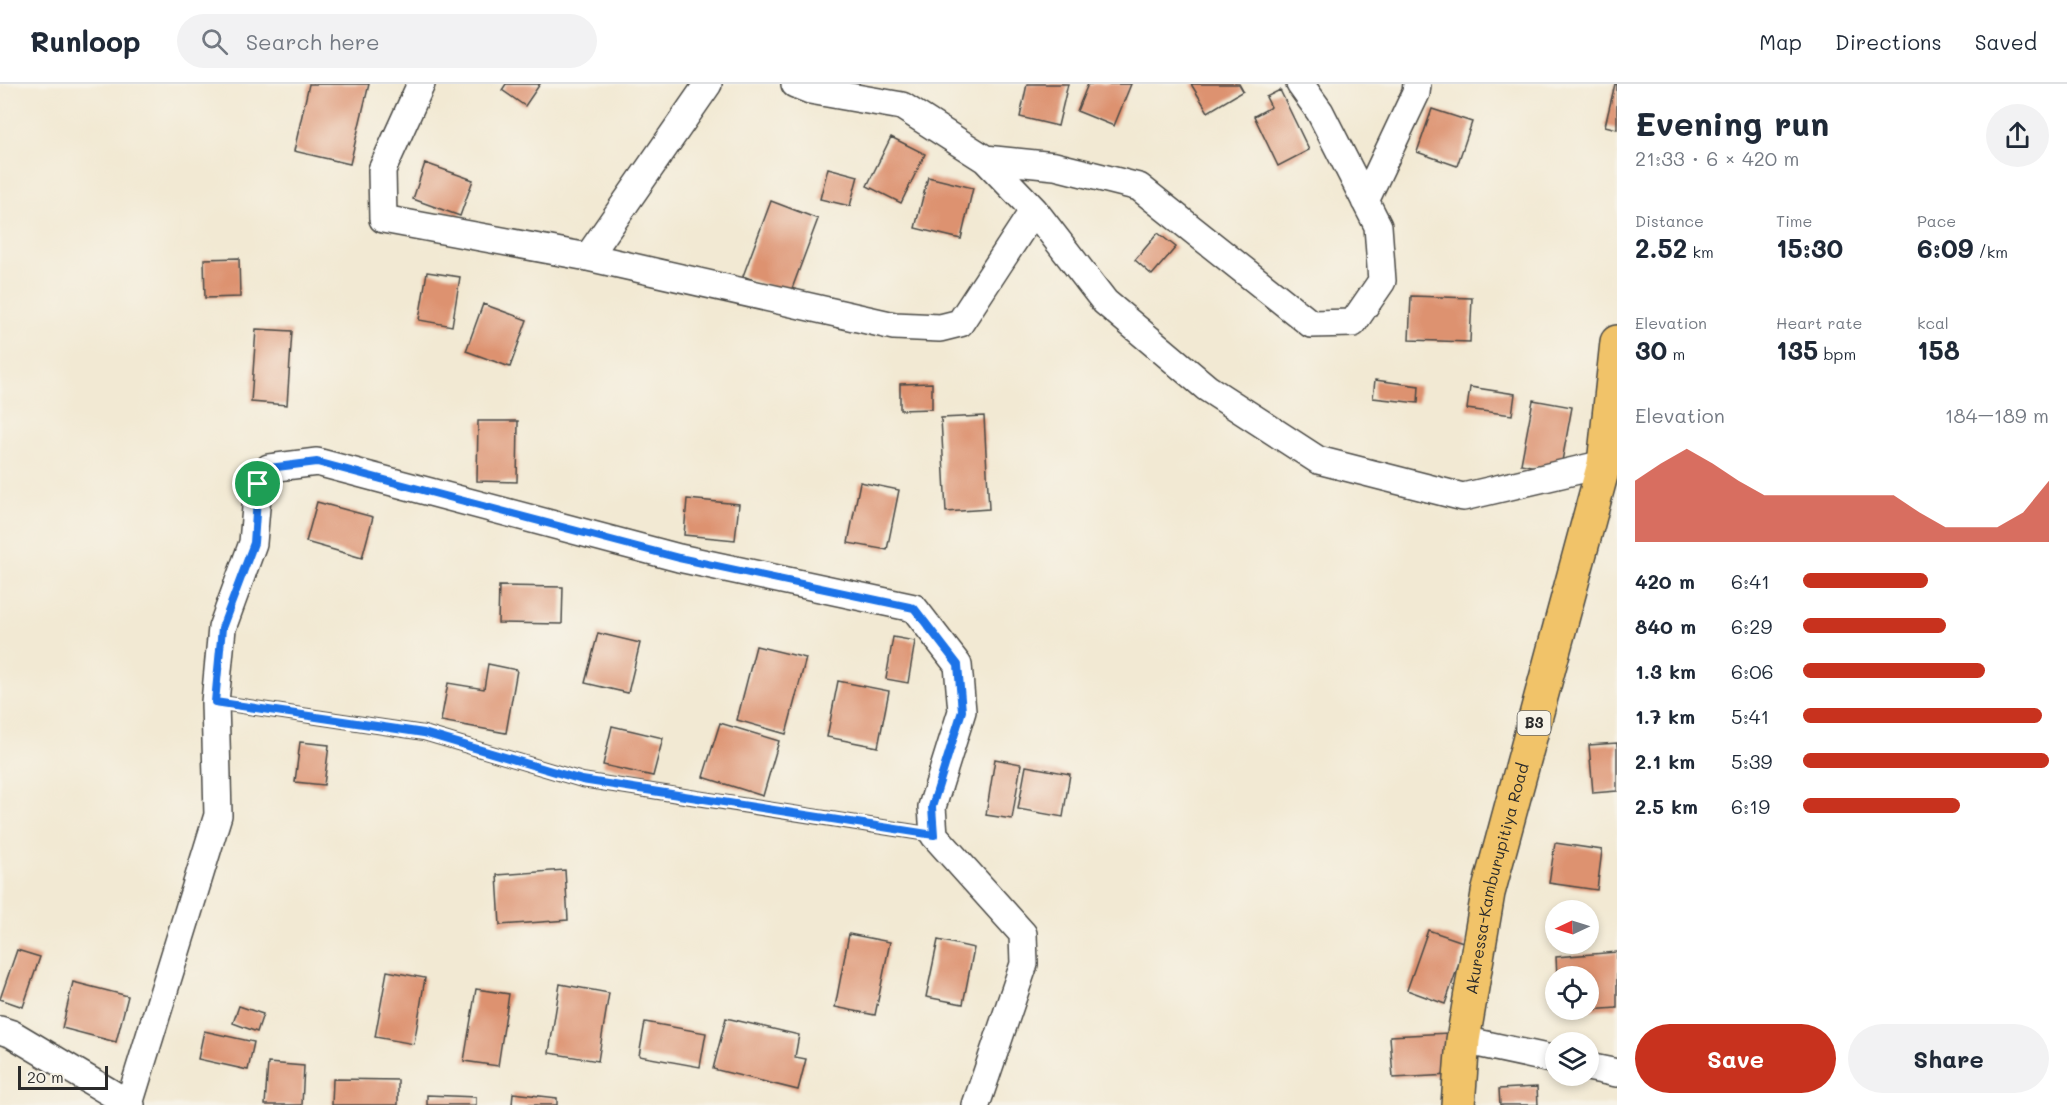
<!DOCTYPE html>
<html lang="en">
<head>
<meta charset="utf-8">
<style>
	:root { --surface:#fff; --page:#f2f2f3; --text:#1f2937; --muted:#747a83; --line:#e0e1e3; --accent:#c8321e }
	body { margin:0; font-family:Mali,sans-serif; background:var(--page); color:var(--text); height:100vh; display:flex; flex-direction:column; font-size:22px; white-space:nowrap }
	* { box-sizing:border-box; margin:0 }
	p { font-size:20px; color:var(--muted) }
	.icon { flex:none; width:33px; height:33px; fill:none; stroke:currentColor; stroke-width:2; stroke-linecap:round; stroke-linejoin:round }
	.map { position:relative; flex:1; overflow:hidden }
	.sheet { display:flex; flex-direction:column; background:var(--surface); width:450px }
	.sheet>* { flex:none }
	.needle { width:39px; rotate:266deg }
	.controls { position:absolute; left:1545px; top:816px; display:grid; gap:12px }
	.controls a { display:grid; place-items:center; width:54px; height:54px; border-radius:50%; background:var(--surface); box-shadow:0 3px 9px #0003; font-size:30px }
	.scale { position:absolute; left:18px; bottom:15px; width:90px; box-sizing:border-box; padding-left:6px; border:3px solid #2b2b2b; border-top:0; font-size:16px; line-height:21px; white-space:nowrap; color:#2b2b2b; -webkit-text-stroke:4px #f7f3e8; paint-order:stroke }
	.pin { position:absolute; display:grid; place-items:center; width:51px; height:51px; color:#fff; margin:-26px; border:3px solid #fff; border-radius:50%; box-shadow:0 2px 6px #0007 }
	.round { display:grid; place-items:center; flex:none; width:63px; height:63px; border-radius:32px; background:var(--page) }
	.headline { display:flex; align-items:center; justify-content:space-between; height:102px; padding:0 18px }
	h1 { font-size:33px; font-weight:700; line-height:45px }
	.figures { display:grid; grid-template-columns:repeat(3,1fr); gap:9px; height:102px; padding:6px 18px }
	.figures div { display:grid; align-content:center }
	.figures b { font-size:26px; font-weight:700 }
	.figures small { font-size:16px; font-weight:400 }
	.figures p { font-size:16px }
	.chart { height:168px; padding:12px 18px }
	.chart p { display:flex; justify-content:space-between }
	.chart svg { width:100%; height:108px; margin-top:6px; fill:var(--accent); opacity:.7 }
	.cta { display:flex; gap:12px; margin-top:auto; padding:12px 18px }
	.cta a { flex:1; height:69px; border-radius:36px; background:var(--accent); color:#fff; font-size:24px; font-weight:700; line-height:69px; text-align:center }
	.cta a+a { background:var(--page); color:var(--text) }
	ul { padding:0 18px; list-style:none; font-size:20px }
	li { display:grid; grid-template-columns:96px 72px 1fr; align-items:center; height:45px }
	li i { height:15px; border-radius:8px; background:var(--accent) }
	header { display:flex; align-items:center; gap:36px; box-sizing:border-box; height:84px; padding:0 30px; background:var(--surface); border-bottom:2px solid var(--line) }
	header strong { font-size:28px }
	nav { display:flex; gap:33px; margin-inline-start:auto; font-size:21px }
	.search { width:420px; height:54px; background:var(--page); display:flex; align-items:center; gap:15px; box-sizing:border-box; padding:0 21px; border-radius:33px; color:var(--muted); font-size:22px }
	main { display:flex; flex:1; min-height:0 }
	.map>svg:first-child { display:block }
</style>
</head>
<body>
<header>
<strong>Runloop</strong>
<div class="search"><svg class="icon" aria-label="search" viewBox="0 0 24 24"><circle cx="10" cy="10" r="6"/><path d="M15 15l6 6"/></svg>Search here</div>
<nav><a>Map</a><a>Directions</a><a>Saved</a></nav>
</header>
<main>
<div class="map">
<svg width="1617" height="1021" viewBox="0 0 1617 1021">
	<rect width="100%" height="100%" fill="#f7f3e8"/>
	<filter id="ink" filterUnits="userSpaceOnUse"><feTurbulence type="fractalNoise" baseFrequency=".0167" numOctaves="2"/><feDisplacementMap in="SourceGraphic" scale="12" xChannelSelector="R" yChannelSelector="G"/><feConvolveMatrix kernelMatrix="1 2 1 2 8 2 1 2 1" color-interpolation-filters="sRGB"/></filter>
	<filter id="wash" filterUnits="userSpaceOnUse"><feTurbulence type="fractalNoise" baseFrequency=".008" numOctaves="4" result="noise"/><feDisplacementMap in="SourceGraphic" scale="24" xChannelSelector="R" yChannelSelector="G"/><feGaussianBlur stdDeviation="1.35" result="paint"/><feColorMatrix in="noise" values="0 0 0 0 0 0 0 0 0 0 0 0 0 0 0 0 0 1.4 0 .05"/><feComposite in="paint" operator="in"/></filter>
	<g filter="url(#wash)">
		<rect width="100%" height="100%" fill="#f2e9d3"/>
		<g id="blocks">
			<!-- building -->
			<path fill="#dd926f" d="M309 0H369L350 80 294 67Z
				M506 0H540L525 22 502 6Z
				M1027 0H1068L1058 42 1020 33Z
				M1088 0H1131L1114 42 1077 27Z
				M1191 0H1239L1243 7 1208 28Z
				M1615 0H1617V45L1605 42Z
				M1280 6 1309 66 1278 82 1254 32 1271 23 1266 13Z
				M1432 25 1472 38 1457 82 1417 68Z
				M891 53 925 70 901 119 867 102Z
				M425 79 473 96 460 132 413 115Z
				M828 84 858 92 850 122 820 115Z
				M928 93 973 104 961 155 915 144Z
				M771 117 818 135 790 210 743 192Z
				M1158 149 1176 163 1152 191 1135 176Z
				M239 174 240 213 205 214 204 175Z
				M427 188 460 193 452 242 419 236Z
				M1411 212 1472 214 1470 258 1409 256Z
				M483 220 527 236 510 283 466 267Z
				M256 245 292 247 287 321 251 318Z
				M1375 296 1419 302 1418 319 1373 314Z
				M932 299V325L900 326V300Z
				M1470 303 1515 310 1512 331 1467 325Z
				M1533 316 1572 323 1560 388 1521 380Z
				M984 332 989 425 946 428 941 334Z
				M478 337H518L517 398 477 397Z
				M860 398 899 406 887 466 848 459Z
				M687 415 739 420 735 456 684 451Z
				M317 418 373 433 362 474 306 458Z
				M499 502 563 503 562 540 498 539Z
				M598 549 640 559 628 609 585 599Z
				M893 553 915 557 908 599 886 595Z
				M756 562 806 574 786 650 737 636Z
				M488 580 517 586 506 649 441 637 448 599 484 605Z
				M838 597 889 607 878 663 827 653Z
				M720 639 779 657 763 712 703 693Z
				M612 642 663 654 653 692 603 681Z
				M300 658 329 661 324 701 295 698Z
				M1617 659V707L1593 709 1589 661Z
				M995 675 1021 680 1012 735 986 731Z
				M1026 682 1070 690 1063 733 1018 725Z
				M1555 759 1602 766 1597 806 1549 799Z
				M565 786 568 836 500 841 497 791Z
				M1428 846 1466 859 1445 920 1407 906Z
				M849 850 890 858 875 931 835 923Z
				M938 856 974 864 963 920 926 913Z
				M17 866 40 873 23 923 0 915Z
				M1617 868V924L1588 926V892H1557L1556 873Z
				M387 887 425 894 414 960 375 953Z
				M73 898 128 912 116 958 62 944Z
				M560 900 609 909 598 977 549 969Z
				M476 905 509 910 498 982 464 977Z
				M239 922 263 930 257 948 233 939Z
				M726 934 799 951 795 973 806 975 798 1006 713 985Z
				M645 938 706 949 700 983 639 972Z
				M204 947 254 958 248 986 198 975Z
				M1449 949 1451 991 1393 994 1390 952Z
				M268 979 304 982 302 1021H265Z
				M333 995 398 996V1021H332Z
				M1537 1003 1538 1021H1500L1499 1005Z
				M513 1009 557 1014V1021H512Z
				M427 1011 476 1013V1021H427Z"/>
		</g>
	</g>
	<g filter="url(#ink)">
		<use href="#blocks" fill-opacity="0" stroke="#494844" stroke-width="1.5"/>
		<g fill="none" stroke-linecap="round" stroke-linejoin="round">
			<!-- service casing -->
			<g stroke="#494844" stroke-width="16">
				<path id="service" d="M215 618 424 649 582 696 934 751"/>
			</g>
			<!-- minor casing -->
			<g stroke="#494844" stroke-width="30">
				<path id="minor" d="M421 0 382 86 383 135 588 173 894 242 940 244 960 239 1034 126
					M795 0 810 6 902 22 985 75 1034 126 1105 218 1207 304 1318 376 1463 413 1604 380
					M985 75 1055 82 1139 103 1311 240 1353 239 1382 197 1378 142 1320 28 1300 0
					M1365 117 1416 9 1417 0
					M588 173 708 0
					M0 946 12 950 131 1021
					M1463 956 1556 976
					M1588 983 1617 989
					M129 1020 218 731 215 618 222 544 253 459 258 400 269 384 317 378 679 474 914 524 958 581 962 627 932 723 934 751 1023 850 1024 880 976 1021"/>
			</g>
			<!-- primary casing -->
			<g stroke="#494844" stroke-width="36">
				<g id="primary">
					<path id="s1" d="M1458 1021 1463 956 1488 809 1604 380 1617 258"/>
				</g>
			</g>
			<!-- service -->
			<use href="#service" stroke="#fff" stroke-width="14"/>
			<!-- minor -->
			<use href="#minor" stroke="#fff" stroke-width="27"/>
			<!-- primary -->
			<use href="#primary" stroke="#f1c369" stroke-width="33"/>
		</g>
	</g>
	<g fill="none" stroke-linecap="round" stroke-linejoin="round" filter="url(#ink)">
		<!-- route casing -->
		<g stroke="#fff" stroke-width="12">
			<path id="route" d="M317 378 679 474 914 524 958 581 962 627 932 723 934 751 582 696 424 649 215 618 222 544 254 459 258 400 269 384Z"/>
		</g>
		<!-- route -->
		<use href="#route" stroke="#1a73e8" stroke-width="8"/>
	</g>
	<g text-anchor="middle" stroke-width="4.5" stroke-linejoin="round" paint-order="stroke">
		<!-- shield labels -->
		<rect fill="#f7f3e8" stroke="#686764" stroke-width="1.5" x="1517.5" y="627" width="33" height="24" rx="4.5"/>
		<g font-size="15" font-weight="bold" fill="#2b2b2b">
			<text x="1534" y="644">B3</text>
		</g>
		<!-- street labels -->
		<g font-size="16" fill="#2b2b2b" stroke="#f7f3e8">
			<text dy="6" stroke="none"><textPath href="#s1" startOffset="230">Akuressa-Kamburupitiya Road</textPath></text>
		</g>
	</g>
</svg>
<div class="controls">
<a><svg class="needle" viewBox="-14 -14 28 28"><path d="M0-13l5 13h-10z" fill="#e53935"/><path d="M0 13l5-13h-10z" fill="#747a83"/></svg></a>
<a><svg class="icon" aria-label="locate" viewBox="0 0 24 24"><circle cx="12" cy="12" r="6"/><path d="M12 2v4M12 18v4M2 12h4M18 12h4"/></svg></a>
<a><svg class="icon" aria-label="layers" viewBox="0 0 24 24"><path d="M12 4l9 5-9 5-9-5zM3 14l9 5 9-5"/></svg></a>
</div>
<div class="scale">20 m</div>
<div class="pin" style="left:258px;top:400px;background:#1e9e55"><svg class="icon" aria-label="arrive" viewBox="0 0 24 24"><path d="M6 21V4h12l-3 4 3 4H6"/></svg></div>
</div>
<section class="sheet">
<div class="headline"><div><h1>Evening run</h1><p>21:33 · 6 × 420 m</p></div><a class="round"><svg class="icon" aria-label="share" viewBox="0 0 24 24"><path d="M12 15V3M7 8l5-5 5 5M5 13v7h14v-7"/></svg></a></div>
<div class="figures">
<div><p>Distance</p><b>2.52<small> km</small></b></div>
<div><p>Time</p><b>15:30</b></div>
<div><p>Pace</p><b>6:09<small> /km</small></b></div>
</div>
<div class="figures">
<div><p>Elevation</p><b>30<small> m</small></b></div>
<div><p>Heart rate</p><b>135<small> bpm</small></b></div>
<div><p>kcal</p><b>158</b></div>
</div>
<div class="chart"><p><span>Elevation</span>184–189 m</p>
<svg viewBox="0 0 160 44" preserveAspectRatio="none"><path d="M0 44V19L10 12L20 6L30 12L40 19L50 25L60 25L70 25L80 25L90 25L100 25L110 32L120 38L130 38L140 38L150 32L160 19V44z"/></svg>
</div>
<ul>
<li><b>420 m</b>6:41<i style="width:51%"></i></li>
<li><b>840 m</b>6:29<i style="width:58%"></i></li>
<li><b>1.3 km</b>6:06<i style="width:74%"></i></li>
<li><b>1.7 km</b>5:41<i style="width:97%"></i></li>
<li><b>2.1 km</b>5:39<i style="width:100%"></i></li>
<li><b>2.5 km</b>6:19<i style="width:64%"></i></li>
</ul>
<div class="cta"><a>Save</a><a>Share</a></div>
</section>
</main>
</body>
</html>
